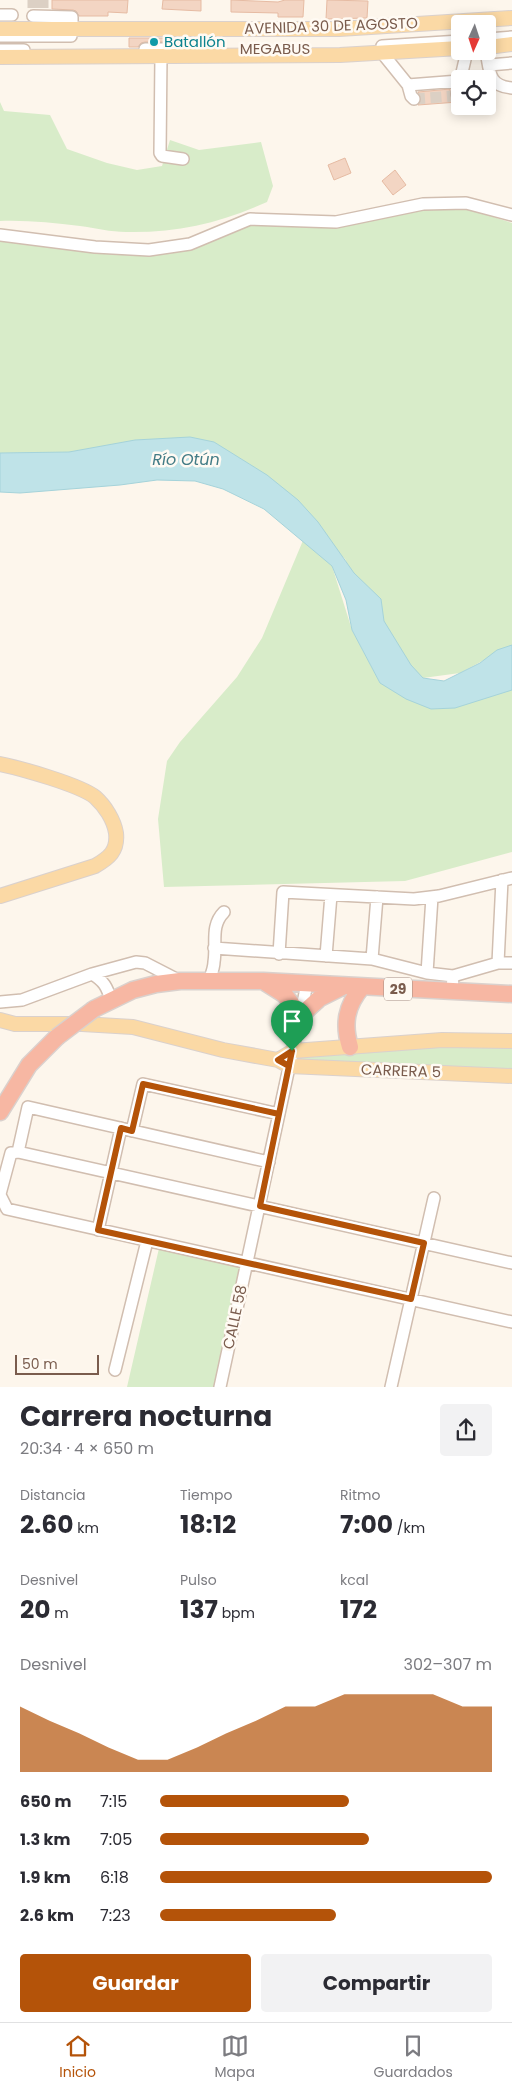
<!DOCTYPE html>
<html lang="es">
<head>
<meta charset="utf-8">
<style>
	:root { --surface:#fff; --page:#f2f2f3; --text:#2b2b33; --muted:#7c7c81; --line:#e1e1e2; --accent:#b45309 }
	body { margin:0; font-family:Poppins,sans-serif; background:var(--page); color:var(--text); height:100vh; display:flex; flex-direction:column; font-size:19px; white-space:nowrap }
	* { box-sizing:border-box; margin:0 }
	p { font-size:16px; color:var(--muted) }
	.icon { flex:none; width:28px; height:28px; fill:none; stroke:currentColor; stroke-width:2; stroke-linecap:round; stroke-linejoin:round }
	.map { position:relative; height:1387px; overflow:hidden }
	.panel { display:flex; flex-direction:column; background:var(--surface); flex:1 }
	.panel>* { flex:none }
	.needle { width:32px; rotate:183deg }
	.fabs { position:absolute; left:451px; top:15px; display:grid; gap:10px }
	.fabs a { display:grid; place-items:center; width:45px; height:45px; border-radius:5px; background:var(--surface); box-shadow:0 2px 12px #0003; font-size:25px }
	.scale { position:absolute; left:15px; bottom:12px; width:84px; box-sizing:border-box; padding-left:5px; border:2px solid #7a5c4d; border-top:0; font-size:14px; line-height:18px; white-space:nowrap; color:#7a5c4d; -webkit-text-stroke:4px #fffaf3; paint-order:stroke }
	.pin { position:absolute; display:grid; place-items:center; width:42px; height:42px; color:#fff; margin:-51px -21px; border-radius:50% 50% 50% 0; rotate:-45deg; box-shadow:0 0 5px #0007 }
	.pin .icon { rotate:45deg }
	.round { display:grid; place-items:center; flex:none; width:52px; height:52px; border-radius:5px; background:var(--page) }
	.overview { display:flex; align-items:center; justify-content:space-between; height:85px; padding:0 20px }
	h1 { font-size:28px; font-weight:700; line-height:38px }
	.stats { display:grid; grid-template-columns:repeat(3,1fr); gap:8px; height:85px; padding:5px 20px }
	.stats div { display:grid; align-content:center }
	.stats b { font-size:25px; font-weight:700 }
	.stats small { font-size:14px; font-weight:400 }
	.stats p { font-size:14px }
	.chart { height:140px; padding:10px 20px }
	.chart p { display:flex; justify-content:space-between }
	.chart svg { width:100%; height:90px; margin-top:5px; fill:var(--accent); opacity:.7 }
	.action { display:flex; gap:10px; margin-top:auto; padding:10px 20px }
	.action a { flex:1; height:58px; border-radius:5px; background:var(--accent); color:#fff; font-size:20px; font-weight:700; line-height:58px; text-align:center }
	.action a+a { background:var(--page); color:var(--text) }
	ul { padding:0 20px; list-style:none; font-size:16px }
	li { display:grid; grid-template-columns:80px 60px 1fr; align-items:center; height:38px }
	li i { height:12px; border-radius:6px; background:var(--accent) }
	.menu { display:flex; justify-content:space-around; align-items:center; height:70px; border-top:1px solid var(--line); background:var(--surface); font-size:14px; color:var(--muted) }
	.menu a { display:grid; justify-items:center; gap:2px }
	.menu .selected { color:var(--accent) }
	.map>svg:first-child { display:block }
</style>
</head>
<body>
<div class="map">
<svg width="512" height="1387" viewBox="0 0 512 1387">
	<rect width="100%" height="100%" fill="#fdf6ec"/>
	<!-- green -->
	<path fill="#d8ecc9" d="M0 102 4 111 50 115 67 149 107 163 137 170 162 166 170 140 199 150 261 142 273 186 267 202C220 223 178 233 126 232 111 232 95 228 80 226 53 223 27 220 0 221Z
		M449 203 512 223V645L460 673 423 678 381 643 345 559 223 450 0 470V235L92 246 188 244 250 219 322 221Z
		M307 531 332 566 352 630 380 683 512 689V852L405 881 164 887 158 819 167 761 180 742 237 677 262 638Z
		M512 1041V1076L289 1066 293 1051Z
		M160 1244 247 1264 220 1387H127Z"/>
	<!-- water -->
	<path fill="#bfe3e8" stroke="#a5d3da" d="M190 437 214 442 267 475 298 500 318 522 354 573 381 599 384 621 411 665 423 678 444 681 480 663 497 650 512 645V690L455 708 431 709 406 699 380 683 352 630 346 600 332 566 264 509 223 489 195 481 157 480 120 485 20 493 0 492V453L69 452 135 440Z"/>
	<!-- building -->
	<path fill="#f3d5c3" stroke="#e6bba3" d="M52 0H128L127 13 108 12V16H79L76 11 73 10 52 9Z
		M163 0H201V11L162 9Z
		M231 0 278 2 285 0H304L303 17H278V13L231 12Z
		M327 0 368 1 367 18 326 19Z
		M129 38H178V42H145L141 43 138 47H129Z
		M450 89V97L458 102 418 105 421 98 418 92Z
		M345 158 351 173 334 180 328 165Z
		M395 170 406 185 393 195 382 181Z"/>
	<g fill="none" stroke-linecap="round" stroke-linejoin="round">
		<!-- minor-tunnel -->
		<path stroke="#dcd0c4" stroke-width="11" stroke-dasharray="11 5.5" stroke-linecap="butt" d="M33 0V8
			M43 8V0
			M414 99 454 96 457 94"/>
		<!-- minor casing -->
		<g stroke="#d1beb0" stroke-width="14">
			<path id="minor" d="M0 15H12
				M33 16 72 17V29
				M0 36H71
				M488 39 512 37
				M382 46 460 41
				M145 49H204
				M0 50H24
				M486 51C490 72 488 86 512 88
				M383 54 408 85 411 96 414 99
				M161 56 160 153 162 156 183 159
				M489 65 512 63
				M408 85 459 81
				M457 94 467 51
				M0 235 95 247 149 250 190 244 250 219 336 222 423 204 466 203 512 215
				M214 948 372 959 427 973 432 897
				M279 954 283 892 414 899 439 896 512 878
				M326 956 331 895
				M372 959 377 897
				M498 963H512
				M427 973 453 976
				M92 974C104 981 107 987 111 1000
				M209 981C211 975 214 968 214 962 217 943 210 926 224 912
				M452 991 453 976 498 963 502 880
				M0 1002 22 1000 92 974 136 962 145 963 180 981
				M132 1131 143 1084 279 1114
				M18 1152 28 1107 269 1162
				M0 1194 11 1153 18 1152 512 1263
				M0 1195 7 1209 512 1322
				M98 1230 121 1128
				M115 1370 147 1241
				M220 1387 307 984
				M391 1387 434 1198"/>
		</g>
		<!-- major casing -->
		<g stroke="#dad1cd" stroke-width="16">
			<path id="major" d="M0 29H339L512 18
				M488 47 512 44
				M0 57 340 55 460 48
				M0 764C20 768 80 785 95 797 105 806 114 820 116 833 118 851 109 858 95 866L0 896
				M0 1020 15 1024H82L133 1027 223 1050 278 1060 289 1066 512 1076
				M278 1060 293 1051 442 1040 512 1041"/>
		</g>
		<!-- highway casing -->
		<g stroke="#dad1cd" stroke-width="19">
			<path id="highway" d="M266 983 285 995 300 1016 320 998 342 987
				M94 1009 133 990 156 984 180 981H263L512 994
				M350 1047C343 1024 346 1006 362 987
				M0 1112 29 1065 57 1037"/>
		</g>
		<!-- minor -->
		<use href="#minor" stroke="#fff" stroke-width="11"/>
		<!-- major -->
		<use href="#major" stroke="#fbd9a5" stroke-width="14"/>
		<!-- highway -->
		<use href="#highway" stroke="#f7b7a3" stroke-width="16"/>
		<!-- highway-bridge casing -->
		<g stroke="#dad1cd" stroke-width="19" stroke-linecap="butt">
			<path id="highway-bridge" d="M57 1037 94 1009"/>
		</g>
		<!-- highway-bridge -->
		<use href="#highway-bridge" stroke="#f7b7a3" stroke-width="16"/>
	</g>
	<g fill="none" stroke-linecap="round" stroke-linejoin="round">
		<!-- route casing -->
		<g stroke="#fff" stroke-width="10">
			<path id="route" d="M292 1051 278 1060 289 1066 279 1114 143 1084 132 1131 121 1128 98 1230 411 1299 424 1243 260 1206C271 1155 281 1103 292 1051"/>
		</g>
		<!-- route -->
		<use href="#route" stroke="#b45309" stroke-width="6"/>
	</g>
	<!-- markers -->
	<circle fill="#0f9aa8" stroke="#fffaf3" stroke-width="2" cx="154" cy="42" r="5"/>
	<g text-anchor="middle" stroke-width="5" stroke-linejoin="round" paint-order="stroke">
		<!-- shield labels -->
		<rect fill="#fffaf3" stroke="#a28b7f" stroke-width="1" x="384" y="977.5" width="28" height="23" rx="4"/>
		<g font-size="14" font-weight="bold" fill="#7a5c4d">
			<text x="398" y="994">29</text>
		</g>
		<!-- street labels -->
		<g font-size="15" fill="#7a5c4d" stroke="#fffaf3">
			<text transform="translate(331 26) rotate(-2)" y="5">AVENIDA 30 DE AGOSTO</text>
			<text x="275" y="54">MEGABUS</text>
			<text transform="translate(401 1071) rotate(2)" y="5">CARRERA 5</text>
			<text transform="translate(235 1317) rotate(-78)" y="5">CALLE 58</text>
		</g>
		<!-- culture labels -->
		<g font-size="15" fill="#0d838f" stroke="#fffaf3" text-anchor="start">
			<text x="164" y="47">Batallón</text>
		</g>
		<!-- water labels -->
		<g font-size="16" font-style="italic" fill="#437c86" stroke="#fffaf3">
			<text x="186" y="465">Río Otún</text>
		</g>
	</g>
</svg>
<div class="fabs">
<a><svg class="needle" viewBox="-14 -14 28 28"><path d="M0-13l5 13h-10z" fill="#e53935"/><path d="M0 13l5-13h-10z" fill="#7c7c81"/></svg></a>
<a><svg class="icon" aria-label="locate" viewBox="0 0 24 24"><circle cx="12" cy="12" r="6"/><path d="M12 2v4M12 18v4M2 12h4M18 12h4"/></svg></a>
</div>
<div class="scale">50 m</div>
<div class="pin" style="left:292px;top:1051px;background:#1e9e55"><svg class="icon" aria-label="arrive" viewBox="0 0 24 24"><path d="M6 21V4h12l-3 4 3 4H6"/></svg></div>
</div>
<section class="panel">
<div class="overview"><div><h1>Carrera nocturna</h1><p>20:34 · 4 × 650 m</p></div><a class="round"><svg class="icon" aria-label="share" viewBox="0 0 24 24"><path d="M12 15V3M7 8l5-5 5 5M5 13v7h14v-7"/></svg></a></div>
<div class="stats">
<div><p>Distancia</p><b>2.60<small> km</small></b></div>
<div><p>Tiempo</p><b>18:12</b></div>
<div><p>Ritmo</p><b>7:00<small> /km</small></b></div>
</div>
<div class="stats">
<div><p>Desnivel</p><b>20<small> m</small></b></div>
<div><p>Pulso</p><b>137<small> bpm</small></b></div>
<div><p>kcal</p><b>172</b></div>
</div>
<div class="chart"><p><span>Desnivel</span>302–307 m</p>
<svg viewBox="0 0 160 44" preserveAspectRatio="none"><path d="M0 44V12L10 19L20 25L30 32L40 38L50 38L60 32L70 25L80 19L90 12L100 12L110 6L120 6L130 6L140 6L150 12L160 12V44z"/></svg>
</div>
<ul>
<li><b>650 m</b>7:15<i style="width:57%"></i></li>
<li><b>1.3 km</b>7:05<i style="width:63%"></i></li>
<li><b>1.9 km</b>6:18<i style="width:100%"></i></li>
<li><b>2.6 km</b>7:23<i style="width:53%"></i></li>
</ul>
<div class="action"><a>Guardar</a><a>Compartir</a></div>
</section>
<nav class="menu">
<a class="selected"><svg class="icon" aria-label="home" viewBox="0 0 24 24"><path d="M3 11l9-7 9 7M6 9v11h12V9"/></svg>Inicio</a>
<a><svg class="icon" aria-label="map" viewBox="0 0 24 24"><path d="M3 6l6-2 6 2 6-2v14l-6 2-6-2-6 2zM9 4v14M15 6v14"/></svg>Mapa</a>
<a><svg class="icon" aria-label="saved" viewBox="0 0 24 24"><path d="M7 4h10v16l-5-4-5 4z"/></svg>Guardados</a>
</nav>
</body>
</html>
